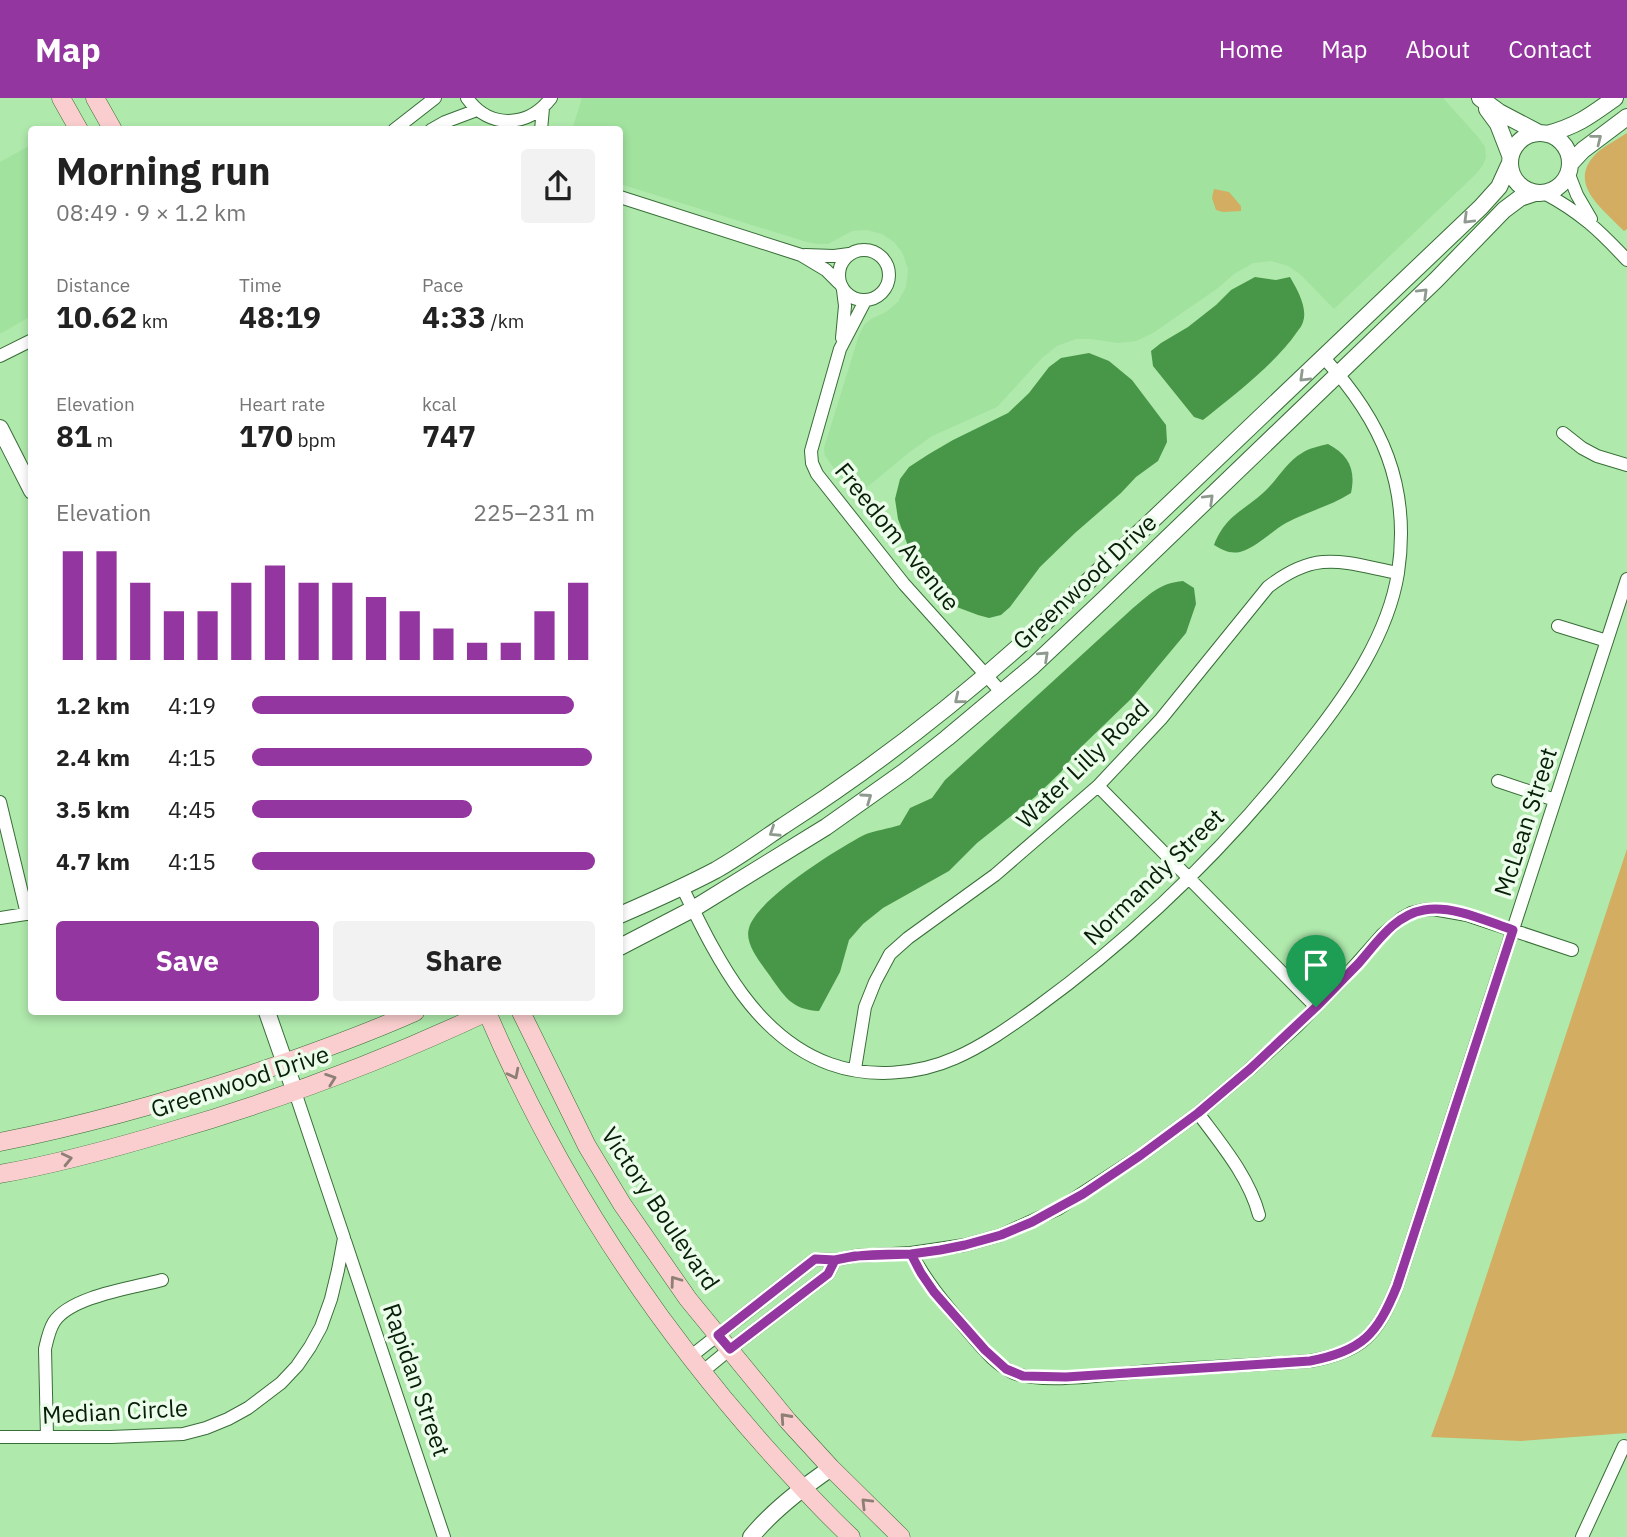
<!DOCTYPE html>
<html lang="en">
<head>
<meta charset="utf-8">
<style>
	:root { --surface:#fff; --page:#f2f2f2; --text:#222; --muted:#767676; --accent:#94369f }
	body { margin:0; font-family:"IBM Plex Sans",sans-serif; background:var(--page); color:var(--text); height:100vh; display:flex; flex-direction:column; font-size:26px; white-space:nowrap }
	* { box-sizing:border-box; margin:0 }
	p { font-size:23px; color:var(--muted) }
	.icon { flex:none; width:38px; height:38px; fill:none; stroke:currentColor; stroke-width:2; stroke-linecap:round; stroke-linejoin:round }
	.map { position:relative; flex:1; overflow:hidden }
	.panel { position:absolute; left:28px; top:28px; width:595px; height:889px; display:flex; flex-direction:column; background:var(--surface); border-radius:7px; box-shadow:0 4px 10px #0003 }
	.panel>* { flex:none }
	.pin { position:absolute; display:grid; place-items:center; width:60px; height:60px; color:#fff; margin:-72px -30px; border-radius:50% 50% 50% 0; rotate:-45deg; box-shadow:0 0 7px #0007 }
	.pin .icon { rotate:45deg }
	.round { display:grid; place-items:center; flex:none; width:74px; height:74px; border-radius:7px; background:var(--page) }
	.summary { display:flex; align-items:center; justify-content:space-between; height:119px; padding:0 28px }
	h1 { font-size:38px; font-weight:700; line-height:52px }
	.figures { display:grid; grid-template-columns:repeat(3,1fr); gap:10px; height:119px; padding:7px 28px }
	.figures div { display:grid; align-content:center }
	.figures b { font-size:30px; font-weight:700 }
	.figures small { font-size:19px; font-weight:400 }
	.figures p { font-size:19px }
	.chart { height:196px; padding:14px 28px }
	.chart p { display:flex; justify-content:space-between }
	.chart svg { width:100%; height:126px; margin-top:7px; stroke:var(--accent); stroke-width:6 }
	.primary-button { display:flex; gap:14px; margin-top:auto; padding:14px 28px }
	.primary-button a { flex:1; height:80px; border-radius:7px; background:var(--accent); color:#fff; font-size:28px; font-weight:700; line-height:80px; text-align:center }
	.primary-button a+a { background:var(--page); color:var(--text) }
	ul { padding:0 28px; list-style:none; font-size:23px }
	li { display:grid; grid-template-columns:112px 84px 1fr; align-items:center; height:52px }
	li i { height:18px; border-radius:9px; background:var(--accent) }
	header { display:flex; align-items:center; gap:42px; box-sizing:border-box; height:98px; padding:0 35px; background:var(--accent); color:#fff }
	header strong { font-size:33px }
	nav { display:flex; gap:38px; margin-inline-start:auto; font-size:24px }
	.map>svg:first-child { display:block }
</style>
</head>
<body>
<header>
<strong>Map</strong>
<nav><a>Home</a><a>Map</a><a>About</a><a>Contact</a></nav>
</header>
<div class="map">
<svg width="1627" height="1439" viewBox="0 0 1627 1439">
	<rect width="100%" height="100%" fill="#afe9ac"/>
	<!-- built -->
	<path fill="#a1e29e" d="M582 0H1443L1478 39 1485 49 1486 59 1483 67 1476 76 1334 211 1300 176 1288 168 1271 163 1253 165 1234 176 1218 190 1153 235 1136 243 1118 245 1091 241H1076L1057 248 1042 260 997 309 932 338 911 353 855 399 825 358 824 350 859 237 864 227 871 221 886 214 898 204 906 189 908 171 902 154 894 144 882 136 867 132 852 133 828 146H817L807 144 620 86V32H572Z
		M31 47V218L0 236V64Z"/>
	<!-- green -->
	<path fill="#d3ad61" d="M1627 35V131L1624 133C1602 110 1564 84 1599 53 1608 46 1618 41 1627 35Z
		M1214 91 1229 94 1241 108V113L1223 114 1216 112 1212 100Z
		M1627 751V1335L1521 1343 1431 1339 1454 1276Z"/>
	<!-- water -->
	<path fill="#489748" d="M1255 179 1276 182 1290 179C1297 191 1308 210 1303 224 1302 228 1299 231 1297 234 1275 266 1234 297 1203 322L1194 319 1153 268 1151 253 1161 245 1188 229 1216 207 1231 192Z
		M1089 255 1109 263 1132 282 1166 327 1167 344 1158 363 1136 379 1121 395 1075 435 1040 469 1010 509 1001 517 989 520 978 517 954 508 928 480 908 448 898 421 895 401 900 381 909 369 929 356 953 342 1008 315 1029 295 1049 269 1061 260Z
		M1328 346C1349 357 1356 372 1351 395 1331 408 1308 413 1286 425 1270 434 1258 449 1240 454 1229 456 1223 452 1214 447 1226 417 1242 414 1263 395 1277 383 1286 364 1302 355 1309 350 1320 348 1328 346Z
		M1183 483 1194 490 1196 506 1186 535 1131 601 1077 653 1061 674 1035 699 977 745 949 773 883 810 863 826 849 842 840 874 819 913C792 912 784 898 770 878 761 865 744 846 749 830 757 801 837 751 864 737 875 732 889 731 900 727L910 710 932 700 945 682 1133 510C1150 496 1160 485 1183 483Z"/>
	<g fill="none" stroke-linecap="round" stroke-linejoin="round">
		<!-- minor casing -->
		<g stroke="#386e37" stroke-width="14">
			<path id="minor" d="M467 0C489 31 528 30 551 0
				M394 32 435 0
				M431 32 445 24 477 12
				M541 32 543 10
				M1568 74 1577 97 1591 121
				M1544 95C1580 114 1600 133 1627 162
				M620 99 801 157 826 172 839 185
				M839 177a25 25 0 1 1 50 0a25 25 0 1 1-50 0Z
				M805 157 834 158 849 156
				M865 203 840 251 811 353 812 365 817 376 904 486 1002 595
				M842 240 845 208 843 192
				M0 258 32 242
				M1563 335 1582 350 1597 358 1627 367
				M1558 528 1607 543
				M1498 683 1555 702
				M1098 688 1316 909
				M0 704 27 816
				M682 789C716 858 753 938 830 966 869 980 917 977 955 960 983 948 1011 928 1036 910 1139 835 1232 744 1310 643 1348 595 1388 537 1398 475 1411 388 1382 323 1324 260
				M0 820 32 815
				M855 971 865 909 875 884 890 856 908 840 995 777 1098 688 1161 621 1268 489C1317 451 1342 464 1397 475
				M1198 1015C1221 1046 1249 1079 1259 1117
				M345 1143 444 1439
				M911 1155C926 1184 946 1207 967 1232 981 1248 994 1266 1014 1275 1043 1287 1117 1275 1151 1273 1204 1269 1257 1267 1310 1263 1362 1254 1377 1237 1397 1188L1627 481
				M690 1259 815 1161 835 1162 855 1158 911 1155 965 1147 1001 1137 1058 1111 1141 1057 1198 1015 1250 971 1298 927 1344 880 1383 836 1402 820 1411 815 1423 812 1433 811 1467 817 1572 852
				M702 1274 730 1251 828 1176 835 1162
				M0 1339H111L183 1336 206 1330 228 1321 248 1310 281 1285 297 1268 310 1249 321 1229 331 1201 338 1172 344 1140 295 994
				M47 1339 45 1251C47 1242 49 1232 54 1224 71 1198 133 1190 162 1182
				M1582 1439 1624 1348"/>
		</g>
		<!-- tertiary casing -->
		<g stroke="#386e37" stroke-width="18">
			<path id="tertiary" d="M1480 0 1499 14 1539 35
				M1487 11 1498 26 1510 57
				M1510 65a30 30 0 1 1 60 0a30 30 0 1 1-60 0Z
				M1547 36C1577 28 1590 18 1615 0
				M1570 66 1583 52 1627 19
				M0 330 32 393
				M620 817C652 803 684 789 716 772 739 759 761 743 783 728 873 670 956 606 1036 533L1481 109 1499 89 1509 67
				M620 849 693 811 826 729 905 673 947 640 1033 568 1103 502 1436 182 1504 112 1520 100 1535 95
				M267 914 295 994
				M751 1439C773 1412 802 1390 831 1370"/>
		</g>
		<!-- secondary casing -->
		<g stroke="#386e37" stroke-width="19">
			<path id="secondary" d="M61 0 79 32
				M95 0 113 32
				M487 914C555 1074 651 1221 767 1351 794 1381 821 1411 851 1439
				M521 914 587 1048 622 1106 688 1201 788 1323 831 1370 901 1439
				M0 1044C85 1027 167 1004 249 977 305 958 361 938 415 914
				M0 1076C56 1066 111 1051 165 1035 276 1003 383 963 487 914"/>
		</g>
		<!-- minor -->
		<use href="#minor" stroke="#fff" stroke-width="12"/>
		<!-- tertiary -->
		<use href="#tertiary" stroke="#fff" stroke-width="16"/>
		<!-- secondary -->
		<use href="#secondary" stroke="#facece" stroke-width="18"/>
	</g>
	<!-- one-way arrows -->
	<defs><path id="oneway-chevron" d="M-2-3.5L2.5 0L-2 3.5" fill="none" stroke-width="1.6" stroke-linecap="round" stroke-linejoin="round" transform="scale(1.75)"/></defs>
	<g stroke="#8f9a8f">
		<use href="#oneway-chevron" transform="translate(1597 41) rotate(-38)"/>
		<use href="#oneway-chevron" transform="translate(1468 121) rotate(136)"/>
		<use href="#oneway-chevron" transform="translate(1423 195) rotate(-44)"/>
		<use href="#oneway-chevron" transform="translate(1304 279) rotate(136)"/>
		<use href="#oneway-chevron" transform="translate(1209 401) rotate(-44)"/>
		<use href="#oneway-chevron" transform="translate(1044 558) rotate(-43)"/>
		<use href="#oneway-chevron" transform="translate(959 601) rotate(141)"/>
		<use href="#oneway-chevron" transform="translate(867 700) rotate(-35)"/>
		<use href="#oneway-chevron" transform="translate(774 734) rotate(147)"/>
	</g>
	<g stroke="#8d7f74">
		<use href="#oneway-chevron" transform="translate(514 976) rotate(63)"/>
		<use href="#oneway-chevron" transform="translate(331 981) rotate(-20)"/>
		<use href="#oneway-chevron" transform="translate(67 1061) rotate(-13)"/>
		<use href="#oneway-chevron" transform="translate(675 1183) rotate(-126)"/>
		<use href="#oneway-chevron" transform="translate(785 1320) rotate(-132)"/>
		<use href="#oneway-chevron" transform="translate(866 1405) rotate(-135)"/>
	</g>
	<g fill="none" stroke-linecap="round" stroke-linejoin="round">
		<!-- route casing -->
		<g stroke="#fff" stroke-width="14">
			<path id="route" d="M1316 909 1250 971 1198 1015 1141 1057 1083 1096 1032 1124 1001 1137 965 1147 940 1152 911 1156 855 1158 835 1162 815 1161 718 1237 730 1251 828 1176 835 1162C860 1156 885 1156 911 1156L921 1175 934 1194 985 1252 1006 1271 1023 1278 1066 1279 1310 1263C1362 1253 1377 1237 1397 1188L1513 832C1486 823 1453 807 1424 812 1394 817 1376 846 1358 866 1344 880 1330 895 1316 909"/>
		</g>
		<!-- route -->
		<use href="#route" stroke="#94369f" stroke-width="9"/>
	</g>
	<g text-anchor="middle" stroke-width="7" stroke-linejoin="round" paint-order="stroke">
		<!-- street labels -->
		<g font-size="24" fill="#071e07" stroke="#ecfeeb">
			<text transform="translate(897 439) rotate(51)" y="8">Freedom Avenue</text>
			<text transform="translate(1085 484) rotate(-43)" y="8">Greenwood Drive</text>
			<text transform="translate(1083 666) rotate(-44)" y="8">Water Lilly Road</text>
			<text transform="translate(1526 724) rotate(-72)" y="8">McLean Street</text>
			<text transform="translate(1154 779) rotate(-44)" y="8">Normandy Street</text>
			<text transform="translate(240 984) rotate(-18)" y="8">Greenwood Drive</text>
			<text transform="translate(660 1111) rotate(56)" y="8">Victory Boulevard</text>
			<text transform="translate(416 1282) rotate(71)" y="8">Rapidan Street</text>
			<text transform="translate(115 1314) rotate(-3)" y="8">Median Circle</text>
		</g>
	</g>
</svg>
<div class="pin" style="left:1316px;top:909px;background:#1e9e55"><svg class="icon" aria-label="arrive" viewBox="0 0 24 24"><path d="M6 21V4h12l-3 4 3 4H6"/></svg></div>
<section class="panel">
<div class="summary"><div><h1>Morning run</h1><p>08:49 · 9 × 1.2 km</p></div><a class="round"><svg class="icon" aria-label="share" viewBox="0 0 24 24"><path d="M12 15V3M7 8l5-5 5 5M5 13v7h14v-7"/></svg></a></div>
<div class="figures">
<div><p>Distance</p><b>10.62<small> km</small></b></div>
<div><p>Time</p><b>48:19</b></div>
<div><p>Pace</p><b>4:33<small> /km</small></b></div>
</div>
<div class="figures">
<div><p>Elevation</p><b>81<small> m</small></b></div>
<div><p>Heart rate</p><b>170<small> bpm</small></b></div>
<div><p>kcal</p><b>747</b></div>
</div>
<div class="chart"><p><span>Elevation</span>225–231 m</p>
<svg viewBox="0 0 160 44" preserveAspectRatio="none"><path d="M5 44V6M15 44V6M25 44V17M35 44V27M45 44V27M55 44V17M65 44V11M75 44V17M85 44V17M95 44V22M105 44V27M115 44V33M125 44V38M135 44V38M145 44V27M155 44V17"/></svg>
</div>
<ul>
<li><b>1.2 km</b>4:19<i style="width:94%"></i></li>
<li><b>2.4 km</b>4:15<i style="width:99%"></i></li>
<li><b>3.5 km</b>4:45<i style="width:64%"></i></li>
<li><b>4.7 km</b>4:15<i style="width:100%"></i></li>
</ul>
<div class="primary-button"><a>Save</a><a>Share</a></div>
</section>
</div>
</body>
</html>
